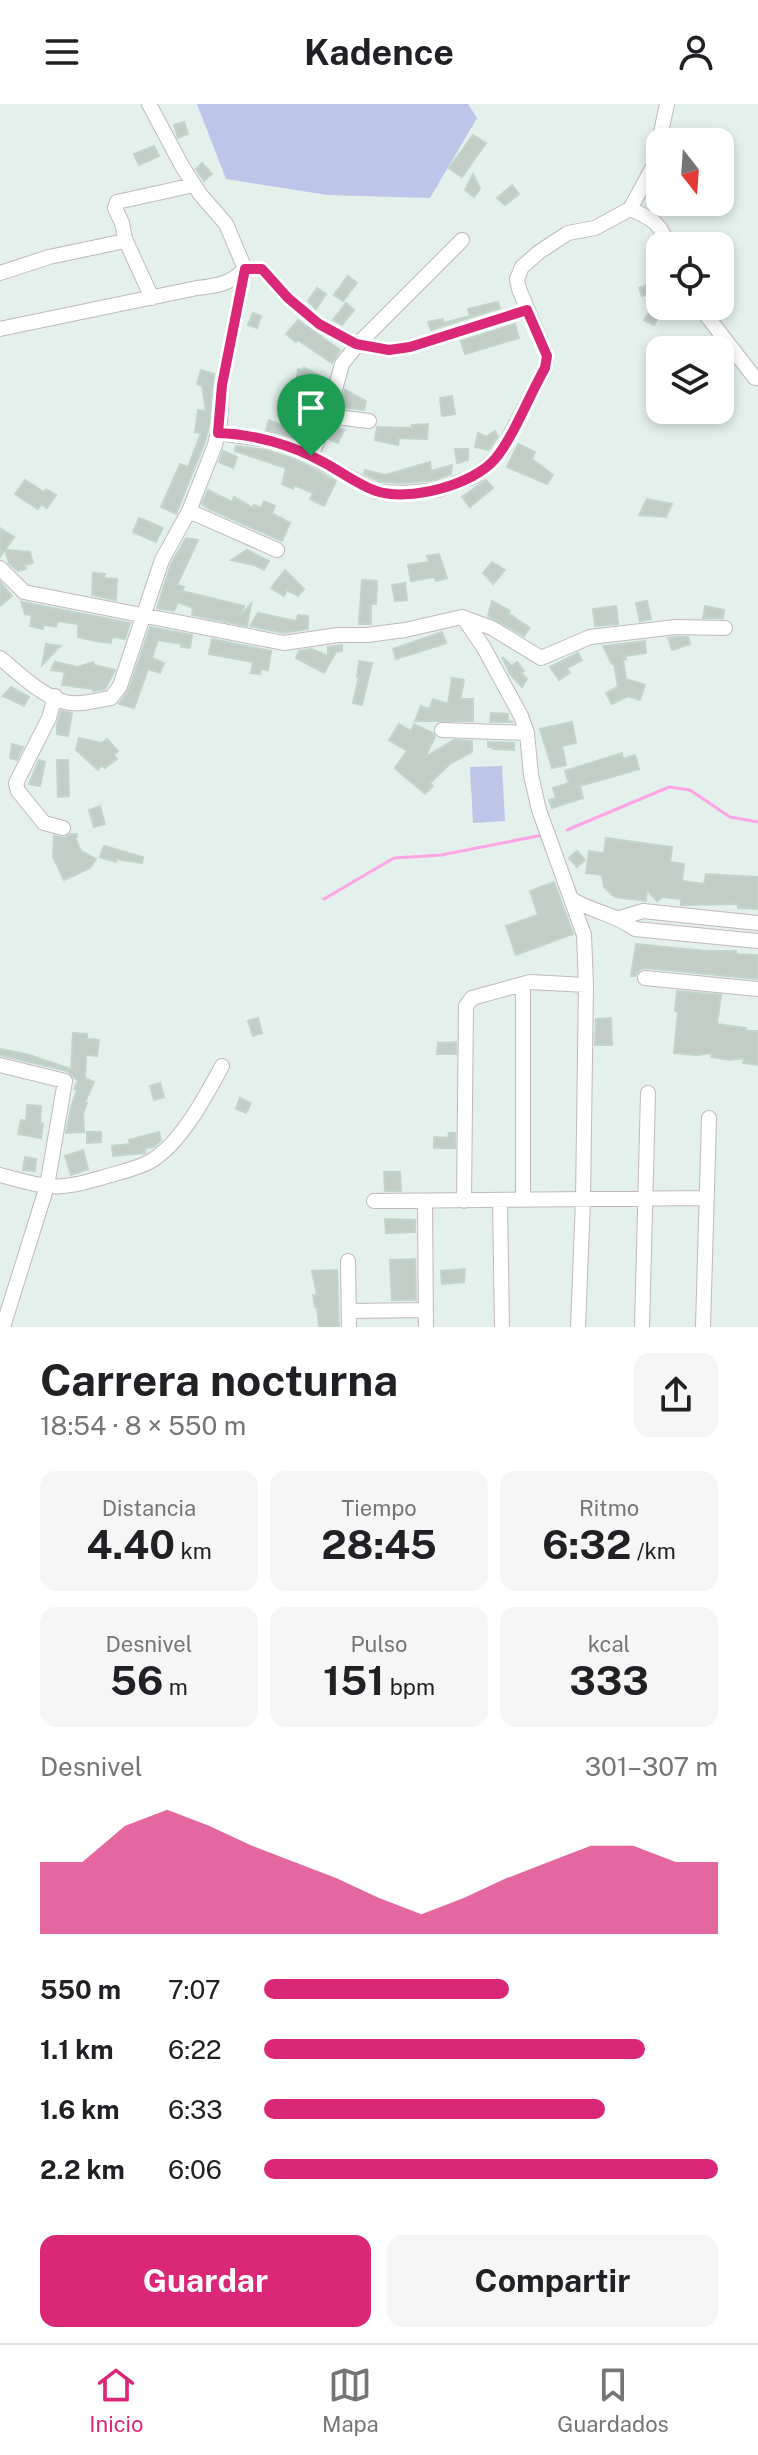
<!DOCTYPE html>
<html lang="es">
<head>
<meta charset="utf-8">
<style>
	:root { --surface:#fff; --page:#f6f6f6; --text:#202124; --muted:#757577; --line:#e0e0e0; --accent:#db2777 }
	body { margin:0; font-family:"Public Sans",sans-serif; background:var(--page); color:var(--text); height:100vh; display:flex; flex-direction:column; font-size:30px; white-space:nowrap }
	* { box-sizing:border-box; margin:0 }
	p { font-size:26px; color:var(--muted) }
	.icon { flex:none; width:44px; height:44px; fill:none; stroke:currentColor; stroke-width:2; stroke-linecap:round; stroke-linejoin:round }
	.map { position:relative; height:1223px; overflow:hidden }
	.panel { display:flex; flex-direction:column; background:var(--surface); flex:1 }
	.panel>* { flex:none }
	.needle { width:52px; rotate:163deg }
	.tools { position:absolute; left:646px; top:24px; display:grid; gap:16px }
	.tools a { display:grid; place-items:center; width:88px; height:88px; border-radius:16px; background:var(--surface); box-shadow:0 4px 12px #0003; font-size:40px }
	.pin { position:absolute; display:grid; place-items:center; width:68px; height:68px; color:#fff; margin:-82px -34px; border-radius:50% 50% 50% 0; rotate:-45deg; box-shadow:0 0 8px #0007 }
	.pin .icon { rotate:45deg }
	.round { display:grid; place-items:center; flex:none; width:84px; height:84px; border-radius:16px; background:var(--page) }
	.head { display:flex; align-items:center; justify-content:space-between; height:136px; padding:0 40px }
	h1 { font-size:44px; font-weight:700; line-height:60px }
	.stats { display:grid; grid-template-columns:repeat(3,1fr); gap:12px; height:136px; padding:8px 40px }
	.stats div { display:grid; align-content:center; border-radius:16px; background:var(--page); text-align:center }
	.stats b { font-size:40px; font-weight:700 }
	.stats small { font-size:22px; font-weight:400 }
	.stats p { font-size:22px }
	.chart { height:224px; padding:16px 40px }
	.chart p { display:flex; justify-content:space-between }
	.chart svg { width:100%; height:144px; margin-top:8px; fill:var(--accent); opacity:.7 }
	.cta { display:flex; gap:16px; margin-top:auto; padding:16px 40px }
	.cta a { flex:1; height:92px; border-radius:16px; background:var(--accent); color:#fff; font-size:32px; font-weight:700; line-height:92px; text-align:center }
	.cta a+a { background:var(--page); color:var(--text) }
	ul { padding:0 40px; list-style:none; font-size:26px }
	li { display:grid; grid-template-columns:128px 96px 1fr; align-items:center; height:60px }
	li i { height:20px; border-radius:10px; background:var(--accent) }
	header { display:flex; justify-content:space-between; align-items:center; height:104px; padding:0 40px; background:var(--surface); font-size:36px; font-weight:700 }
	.menu { display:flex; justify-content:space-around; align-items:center; height:112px; border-top:2px solid var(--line); background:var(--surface); font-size:22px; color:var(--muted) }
	.menu a { display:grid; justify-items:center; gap:4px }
	.menu .current { color:var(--accent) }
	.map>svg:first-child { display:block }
</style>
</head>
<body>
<header><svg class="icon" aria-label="menu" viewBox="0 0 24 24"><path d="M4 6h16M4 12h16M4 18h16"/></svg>Kadence<svg class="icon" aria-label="person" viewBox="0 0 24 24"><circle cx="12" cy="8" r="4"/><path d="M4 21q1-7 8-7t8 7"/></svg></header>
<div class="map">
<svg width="758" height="1223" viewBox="0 0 758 1223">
	<rect width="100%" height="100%" fill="#e3f0eb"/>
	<!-- green -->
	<path fill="#bdc5e9" d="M197 0H468L477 14 430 94 328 91 226 75Z
		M502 662 505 717 473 719 470 663Z"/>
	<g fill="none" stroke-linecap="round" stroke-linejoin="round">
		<!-- stream -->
		<path stroke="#ffa4e7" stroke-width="3" d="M567 726 669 683 690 686 730 713 758 718
			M324 795 394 754 441 751 543 731"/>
	</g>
	<!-- building -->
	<path fill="#c2cdc8" stroke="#c1d5cb" stroke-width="2" d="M184 18 188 30 178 34 174 21Z
		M473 31 486 39 462 73 449 64Z
		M154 42 159 52 139 61 134 50Z
		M202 59 212 70 204 77 196 65Z
		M473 70 480 85 474 93 465 86Z
		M512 81 519 90 505 101 497 94Z
		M348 172 357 179 343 197 334 191Z
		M652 179 655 188 642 192 639 184Z
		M317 184 326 190 316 205 308 197Z
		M498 198 500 204 431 226 428 218 443 215 444 219 470 212 468 205Z
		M346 199 354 206 342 221 333 216Z
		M653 202 662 207 654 221 644 216Z
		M253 209 261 212 257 224 248 221Z
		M298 216 340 246 332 259 298 236 296 238 286 230Z
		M515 220 519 234 465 250 461 237Z
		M304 264 320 272 308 295 295 289 298 265 302 266Z
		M201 266 214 270 210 318 205 338 176 410 161 403 180 360 188 363 201 329 195 328 198 306 206 307 202 282 197 280Z
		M345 286 366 297 364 306 341 303Z
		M452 292 455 310 442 312 440 294Z
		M285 309 295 313 296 309 303 312 305 309 316 314 306 338 266 326 269 316 282 321Z
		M428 320 427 335 399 334 398 341 375 336 377 323 412 324V321Z
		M334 323 344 326 338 339 329 335Z
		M495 327 498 333 489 346 475 343 478 329 486 333Z
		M518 340 535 348 532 355 553 371 547 380 507 363Z
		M236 342 267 346 297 356 336 377 324 402 310 395 313 389 294 381 293 385 282 380 286 364 235 347Z
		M455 345H468V356L457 359Z
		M223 347 237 353 233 364 219 358Z
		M430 358 431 367 452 361 451 370 436 376 404 379 380 378 364 370 365 366 385 371Z
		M25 376 44 388 46 385 56 391 47 404 41 400 38 405 15 390Z
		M486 376 493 384 470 403 462 393Z
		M208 386 232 398 234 393 253 404 254 401 261 404 264 397 275 402 272 409 290 419 282 437 209 405 202 400Z
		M647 395 672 400 666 413 639 411Z
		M139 414 163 424 156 438 133 428Z
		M0 424 14 433 5 446 30 448 33 459 25 461 26 465 18 467 9 459 5 446 0 453Z
		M186 434 198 436 177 481 184 483 182 487 244 502 239 513 251 500 247 522 192 511 193 504 178 498 174 507 157 504 171 460Z
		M247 446 269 457 264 466 254 461 231 456Z
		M439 450 447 474 436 477 434 473 411 477 408 461 429 458 427 452Z
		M492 458 505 466 493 480 483 469Z
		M285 466 304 485 298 492 287 486 284 492 271 484Z
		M93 469 105 470 104 474 117 475 116 496 92 491Z
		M362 476 377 477 376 500H371V520H359Z
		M0 478 12 492 0 502Z
		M405 479 407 496 395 497 392 481Z
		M21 497 22 498 130 519 125 535 112 533 111 539 95 537 78 533V520L58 517 56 523 43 521V525L30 522 32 511 25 510Z
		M492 497 510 507 508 509 530 524 524 532 488 512Z
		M647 497 651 515 640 517 636 499Z
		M616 502 618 520 595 522 593 505Z
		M705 502 724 506 723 514H703Z
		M258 509 296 517 298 511 308 512V525L284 529 250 522Z
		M150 523 192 531 190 544 181 543 182 540 158 536 152 554 164 559 160 569 148 565 134 604 119 600 129 585Z
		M442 528 446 539 396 555 393 545Z
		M676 533H688L690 540 672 546 668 534Z
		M212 535 271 547 268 566 261 565 260 570 251 569 253 558 209 550Z
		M645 537 646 549 625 552 626 555 623 556 626 575 645 581 640 596 628 592 612 600 606 589 618 583 614 559 612 560 603 542Z
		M46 540 60 542 42 561Z
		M342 541V547L336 548 324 569 296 554 299 547 312 545 328 552V543Z
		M578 549 582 556 567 564 570 569 559 576 550 563Z
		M502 553 512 562 517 558 524 567 521 569 527 575 522 583 510 570Z
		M359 557 372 559 362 601 353 599 359 573H357Z
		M55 558 78 563 93 558 94 561 115 566 105 585 93 587V585L62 581 65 568 51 566Z
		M452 574 464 576 460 597 462 595H473V617H415L421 602 429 605 433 595 448 600Z
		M11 583 29 593 24 602 3 592Z
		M61 607 72 609 68 632 57 630V621Z
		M491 609 508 610V617L513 618H490Z
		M572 618 576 639 562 642 566 661 552 664 540 625Z
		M399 620 411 627 414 620 433 629 435 633 425 653 454 636 472 637V648L451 659 430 679 433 682 425 690 395 664 407 647 389 636Z
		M79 634 102 639 107 635 118 647 114 651 117 655 105 664 102 661 98 666 76 646Z
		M488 638 514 639V646L493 645V643H488Z
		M12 640 23 643 17 656 10 654Z
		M622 649 623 655 635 651 639 665 580 682 583 694 552 704 549 696 556 694 553 684 569 679 565 667Z
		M39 656 45 658 40 682 29 680Z
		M57 656H68L69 692 58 693Z
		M100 702 105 720 94 723 89 706Z
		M71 730H77L76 736 81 747 96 755 90 764 64 776 53 753 54 732 65 734Z
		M606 734 672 743 670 758 684 760 682 777 704 780 706 770 758 773V805L738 804V800L681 801V795L663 793 657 797 647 786 646 797 615 793 604 783 602 771 586 769 589 747 604 749Z
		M104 742 143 753 142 759 116 755V758L100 753Z
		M577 747 585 756 577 763 569 754Z
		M554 778 573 830 516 851 506 822 538 811 530 787Z
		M636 840 706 847H736V850L758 851V875L646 864 640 865 635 872H631Z
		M677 887 721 891 717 920 746 924V927H758V961L743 959 744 954 730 956 711 953 712 949 696 951 674 949 678 908 675 907Z
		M258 914 262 929 253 932 248 917Z
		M611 914 612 941H595L596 915Z
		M73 929 87 930V935L99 936 97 952 86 951 85 974 94 978 85 998 87 999 83 1010 84 1028 66 1029 71 1004 77 986 74 985 78 977 67 967 0 951V945L26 950 71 965Z
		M456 938V950H437L438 939Z
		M160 979 164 993 154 996 150 982Z
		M240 994 251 999 246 1009 236 1005Z
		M27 1001 41 1002 40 1019 43 1020 41 1034 18 1030 21 1016 26 1017Z
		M87 1028H101V1038L87 1039Z
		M159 1028 161 1036 154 1043 146 1044 145 1049 113 1052 112 1042 130 1040 129 1036Z
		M449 1029H455V1044H434V1033L448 1034Z
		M83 1046 88 1065 71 1071 65 1052Z
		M25 1053 36 1055 35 1067 23 1066Z
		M384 1068H400L401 1087H385Z
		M385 1115 415 1116V1128L386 1129Z
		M415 1155 416 1196H392L390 1156Z
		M465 1165 464 1178 442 1180 441 1167Z
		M337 1166 339 1223H319L317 1203H315L313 1191H317L312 1167Z"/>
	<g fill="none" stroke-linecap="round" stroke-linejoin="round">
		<!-- street casing -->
		<g stroke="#c1b8bd" stroke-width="16">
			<path id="street" d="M630 105C653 115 659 118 669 142
				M125 135 152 194
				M0 169 49 153 120 138 125 135 122 119 115 104 117 98 194 81
				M699 202 755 274
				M0 225 197 184C217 182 230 180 245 165H262L288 194 319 220 356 240 389 246 410 243 527 206
				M328 312 369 317
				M218 329 269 336 301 347 377 388 404 389 438 386 475 372 493 357 503 345 545 264 547 252 519 185 517 175 522 163 539 148 568 129 595 124 630 105 654 61 667 0
				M311 352 328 312 342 260 358 240 462 136
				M189 407 277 446
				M0 464 24 488 284 539 338 531H367L405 526 462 513 492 524 541 554 590 533 676 523 725 524
				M463 513 484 544 521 612 527 629 531 671 539 706 584 831 586 881 583 1096 578 1223
				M0 554C20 570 40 591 65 598 79 602 97 596 111 594L120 582 162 456 189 407 215 341 220 319 222 281 245 165 226 120 200 90 182 62 149 0
				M55 592 49 614 16 679 18 687 44 719 63 724
				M442 626 527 629
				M573 796C596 809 615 810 635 825L758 837
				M620 814 643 807 758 819
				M645 874 758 885
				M0 961 65 977 47 1082 3 1223
				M0 1071C16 1075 33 1081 49 1082 68 1084 86 1078 104 1073 120 1068 137 1065 151 1057 181 1039 206 992 222 962
				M500 1096 502 1223
				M523 1096V880
				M374 1097 705 1094
				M425 1097 426 1223
				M464 1097 466 902 472 894 530 878 586 881
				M348 1157 349 1223
				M349 1207 425 1206
				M642 1223 648 989
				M703 1223 709 1014"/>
		</g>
		<!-- street -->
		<use href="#street" stroke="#fff" stroke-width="14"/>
	</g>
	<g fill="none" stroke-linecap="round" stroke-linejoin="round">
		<!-- route casing -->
		<g stroke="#fff" stroke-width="16">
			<path id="route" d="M245 165H262L288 194 319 220 356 240 389 246 410 243 527 206 547 252 545 264C530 290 513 334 495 355 473 381 409 398 376 387 358 381 340 367 323 358 292 341 254 330 218 329L222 281Z"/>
		</g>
		<!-- route -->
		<use href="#route" stroke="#db2777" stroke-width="10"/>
	</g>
</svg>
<div class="tools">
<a><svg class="needle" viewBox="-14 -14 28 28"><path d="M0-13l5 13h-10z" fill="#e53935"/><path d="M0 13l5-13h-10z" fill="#757577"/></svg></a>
<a><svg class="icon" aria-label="locate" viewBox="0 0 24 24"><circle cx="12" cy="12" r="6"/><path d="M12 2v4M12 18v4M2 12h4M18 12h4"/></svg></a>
<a><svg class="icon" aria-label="layers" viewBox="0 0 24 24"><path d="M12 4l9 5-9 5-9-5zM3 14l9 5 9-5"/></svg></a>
</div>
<div class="pin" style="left:311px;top:352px;background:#1e9e55"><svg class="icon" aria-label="arrive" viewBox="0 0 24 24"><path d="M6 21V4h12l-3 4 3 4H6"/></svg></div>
</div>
<section class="panel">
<div class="head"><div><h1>Carrera nocturna</h1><p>18:54 · 8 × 550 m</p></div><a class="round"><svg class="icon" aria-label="share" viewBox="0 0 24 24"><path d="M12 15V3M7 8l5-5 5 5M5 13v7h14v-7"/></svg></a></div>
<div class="stats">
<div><p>Distancia</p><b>4.40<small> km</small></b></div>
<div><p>Tiempo</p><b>28:45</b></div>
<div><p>Ritmo</p><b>6:32<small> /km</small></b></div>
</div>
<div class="stats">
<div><p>Desnivel</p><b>56<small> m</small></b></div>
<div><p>Pulso</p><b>151<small> bpm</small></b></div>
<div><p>kcal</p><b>333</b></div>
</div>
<div class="chart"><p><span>Desnivel</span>301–307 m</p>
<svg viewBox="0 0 160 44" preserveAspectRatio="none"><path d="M0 44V22L10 22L20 11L30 6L40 11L50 17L60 22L70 27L80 33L90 38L100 33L110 27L120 22L130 17L140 17L150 22L160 22V44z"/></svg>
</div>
<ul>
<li><b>550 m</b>7:07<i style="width:54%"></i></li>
<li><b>1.1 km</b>6:22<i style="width:84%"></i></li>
<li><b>1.6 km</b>6:33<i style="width:75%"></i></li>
<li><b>2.2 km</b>6:06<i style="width:100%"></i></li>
</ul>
<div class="cta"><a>Guardar</a><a>Compartir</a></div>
</section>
<nav class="menu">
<a class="current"><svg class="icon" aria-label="home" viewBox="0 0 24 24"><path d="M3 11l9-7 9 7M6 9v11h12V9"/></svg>Inicio</a>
<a><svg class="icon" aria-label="map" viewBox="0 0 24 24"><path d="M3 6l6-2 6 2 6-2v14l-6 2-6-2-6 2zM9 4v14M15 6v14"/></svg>Mapa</a>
<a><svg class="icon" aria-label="saved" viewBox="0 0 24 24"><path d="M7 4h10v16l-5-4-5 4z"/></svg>Guardados</a>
</nav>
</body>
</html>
